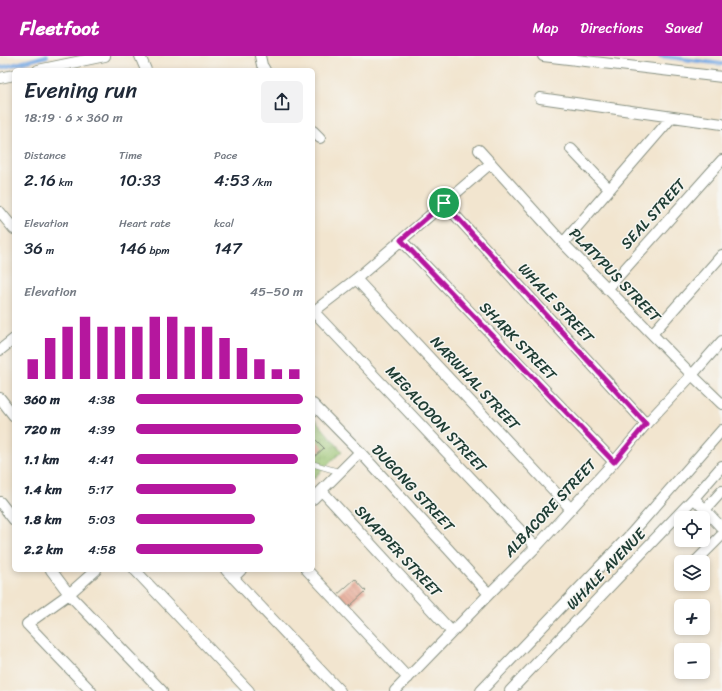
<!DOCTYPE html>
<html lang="en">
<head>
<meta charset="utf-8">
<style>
	:root { --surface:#fff; --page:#f2f2f3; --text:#1f2937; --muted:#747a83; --accent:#b5179e }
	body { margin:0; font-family:Sriracha,sans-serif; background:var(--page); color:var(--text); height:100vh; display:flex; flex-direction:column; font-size:15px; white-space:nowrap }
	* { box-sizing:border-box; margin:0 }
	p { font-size:13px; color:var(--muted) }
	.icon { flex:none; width:22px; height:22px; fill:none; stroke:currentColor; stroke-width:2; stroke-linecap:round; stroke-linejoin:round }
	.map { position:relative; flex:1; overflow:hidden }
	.side { position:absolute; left:12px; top:12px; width:303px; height:504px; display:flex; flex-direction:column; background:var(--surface); border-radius:6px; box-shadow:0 2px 6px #0003 }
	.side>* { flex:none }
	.buttons { position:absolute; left:674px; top:455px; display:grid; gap:8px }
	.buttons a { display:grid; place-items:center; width:36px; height:36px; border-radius:6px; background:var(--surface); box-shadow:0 2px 6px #0003; font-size:20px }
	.pin { position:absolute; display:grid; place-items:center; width:34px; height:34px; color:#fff; margin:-17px; border:2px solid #fff; border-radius:50%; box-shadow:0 1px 4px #0007 }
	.round { display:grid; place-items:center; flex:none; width:42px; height:42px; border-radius:6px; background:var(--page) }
	.head { display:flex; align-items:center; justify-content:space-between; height:68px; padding:0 12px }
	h1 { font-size:22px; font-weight:600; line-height:30px }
	.stats { display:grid; grid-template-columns:repeat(3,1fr); gap:6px; height:68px; padding:4px 12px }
	.stats div { display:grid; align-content:center }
	.stats b { font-size:17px; font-weight:600 }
	.stats small { font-size:11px; font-weight:400 }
	.stats p { font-size:11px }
	.chart { height:112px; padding:8px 12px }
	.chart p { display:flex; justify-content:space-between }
	.chart svg { width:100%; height:72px; margin-top:4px; stroke:var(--accent); stroke-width:6 }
	ul { padding:0 12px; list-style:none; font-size:13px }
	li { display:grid; grid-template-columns:64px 48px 1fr; align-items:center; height:30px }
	li i { height:10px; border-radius:5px; background:var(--accent) }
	header { display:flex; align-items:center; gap:24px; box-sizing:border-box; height:56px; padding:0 20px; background:var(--accent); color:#fff }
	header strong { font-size:19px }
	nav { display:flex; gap:22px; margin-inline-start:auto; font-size:14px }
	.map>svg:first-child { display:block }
</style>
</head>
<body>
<header>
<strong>Fleetfoot</strong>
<nav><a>Map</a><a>Directions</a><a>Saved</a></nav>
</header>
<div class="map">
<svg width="722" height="635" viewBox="0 0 722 635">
	<defs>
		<pattern id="park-crowns" width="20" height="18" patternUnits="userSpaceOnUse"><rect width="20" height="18" fill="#9ac36f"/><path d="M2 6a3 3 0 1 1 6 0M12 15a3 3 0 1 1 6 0" fill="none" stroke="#7da05c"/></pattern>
		<pattern id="building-back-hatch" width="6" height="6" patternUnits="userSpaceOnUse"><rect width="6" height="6" fill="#e39780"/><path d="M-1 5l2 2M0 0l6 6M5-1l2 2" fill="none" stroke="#b77c6a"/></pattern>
	</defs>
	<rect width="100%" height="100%" fill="#f6f6f2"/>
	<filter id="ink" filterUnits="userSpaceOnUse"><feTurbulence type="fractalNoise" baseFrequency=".025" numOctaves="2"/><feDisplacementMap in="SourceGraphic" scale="8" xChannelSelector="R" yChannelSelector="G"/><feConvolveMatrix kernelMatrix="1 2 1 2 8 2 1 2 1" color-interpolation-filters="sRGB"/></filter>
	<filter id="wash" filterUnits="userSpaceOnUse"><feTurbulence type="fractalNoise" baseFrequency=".012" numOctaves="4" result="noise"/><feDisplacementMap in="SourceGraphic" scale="16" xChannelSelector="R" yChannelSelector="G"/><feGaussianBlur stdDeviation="0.9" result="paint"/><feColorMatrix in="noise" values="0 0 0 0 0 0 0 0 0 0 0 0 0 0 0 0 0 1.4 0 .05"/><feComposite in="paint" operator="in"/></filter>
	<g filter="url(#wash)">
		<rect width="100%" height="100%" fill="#f2e5cf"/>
		<!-- park -->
		<path fill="url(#park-crowns)" stroke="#5c8052" d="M313 361 342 395 313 423Z"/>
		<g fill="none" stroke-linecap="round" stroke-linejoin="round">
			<!-- stream -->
			<path stroke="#79aae4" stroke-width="4" d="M660 0 722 8
				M0 12 47 0"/>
		</g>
		<g id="blocks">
			<!-- building -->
			<path fill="url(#building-back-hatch)" d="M313 381 324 392 313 402Z
				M355 523 366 535 349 551 337 539Z"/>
		</g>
	</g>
	<g filter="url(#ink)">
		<use href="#blocks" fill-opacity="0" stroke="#889182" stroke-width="1"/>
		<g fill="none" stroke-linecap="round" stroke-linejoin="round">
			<!-- service casing -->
			<g stroke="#889182" stroke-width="6">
				<path id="service" d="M313 408 340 416"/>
			</g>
			<!-- minor casing -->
			<g stroke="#889182" stroke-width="12">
				<path id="minor" d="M140 0 146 14
					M260 0 262 9 265 14
					M543 0 722 21
					M38 14 105 0
					M0 22 14 19
					M540 42 722 68
					M313 75 320 82
					M571 93 609 133
					M479 94 563 187 692 319 722 348
					M444 147 646 368
					M0 156 14 173
					M401 184 614 406
					M563 187 672 61
					M356 223 571 453
					M607 233 722 104
					M313 256 356 223 491 107
					M314 256 536 491
					M652 278 722 199
					M0 294 14 283
					M0 342 14 360
					M313 348 360 396 489 538
					M322 435 452 576
					M694 442 705 454 722 472
					M313 443 360 396
					M0 446 14 464
					M705 454 722 435
					M695 506 722 479
					M51 514 69 538 27 568 91 635
					M96 514 69 538 162 635
					M135 514 249 635
					M226 514 340 635
					M307 514 408 622
					M233 522 241 514
					M395 635 489 538 536 491 614 406 646 368 692 319 722 285
					M481 635 631 478 722 374
					M510 635 694 442 722 410"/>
			</g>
			<!-- service -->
			<use href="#service" stroke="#fff" stroke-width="5"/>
			<!-- minor -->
			<use href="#minor" stroke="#fff" stroke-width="10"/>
		</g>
	</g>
	<g fill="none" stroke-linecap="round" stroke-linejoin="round" filter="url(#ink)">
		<!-- route casing -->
		<g stroke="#fff" stroke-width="8">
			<path id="route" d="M444 147 646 368 614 406 401 184Z"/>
		</g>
		<!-- route -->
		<use href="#route" stroke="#b5179e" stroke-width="5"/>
	</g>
	<g text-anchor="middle" stroke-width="3" stroke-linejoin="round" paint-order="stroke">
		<!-- street labels -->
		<g font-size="15" fill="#1f3d34" stroke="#f6f6f2">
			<text transform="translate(653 158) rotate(-48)" y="5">SEAL STREET</text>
			<text transform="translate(615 219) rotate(46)" y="5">PLATYPUS STREET</text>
			<text transform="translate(556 247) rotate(47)" y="5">WHALE STREET</text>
			<text transform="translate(518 285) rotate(46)" y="5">SHARK STREET</text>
			<text transform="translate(475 327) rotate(47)" y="5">NARWHAL STREET</text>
			<text transform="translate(436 363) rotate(47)" y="5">MEGALODON STREET</text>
			<text transform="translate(413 432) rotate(47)" y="5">DUGONG STREET</text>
			<text transform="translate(550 452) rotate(-47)" y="5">ALBACORE STREET</text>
			<text transform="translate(398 495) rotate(47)" y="5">SNAPPER STREET</text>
			<text transform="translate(606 513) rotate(-46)" y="5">WHALE AVENUE</text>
		</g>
	</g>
</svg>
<div class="buttons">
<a><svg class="icon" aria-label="locate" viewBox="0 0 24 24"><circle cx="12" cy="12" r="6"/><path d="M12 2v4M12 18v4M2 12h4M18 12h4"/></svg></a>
<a><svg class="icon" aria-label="layers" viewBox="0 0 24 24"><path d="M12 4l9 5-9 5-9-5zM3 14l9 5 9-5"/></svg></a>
<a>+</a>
<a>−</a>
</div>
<div class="pin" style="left:444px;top:147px;background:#1e9e55"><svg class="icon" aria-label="arrive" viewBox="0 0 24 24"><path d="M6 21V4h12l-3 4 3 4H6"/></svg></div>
<section class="side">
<div class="head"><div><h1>Evening run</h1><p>18:19 · 6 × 360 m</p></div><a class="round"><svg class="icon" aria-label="share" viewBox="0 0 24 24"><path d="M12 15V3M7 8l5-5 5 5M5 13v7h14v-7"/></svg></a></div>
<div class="stats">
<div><p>Distance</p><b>2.16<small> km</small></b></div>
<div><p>Time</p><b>10:33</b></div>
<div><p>Pace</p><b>4:53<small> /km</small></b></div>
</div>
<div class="stats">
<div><p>Elevation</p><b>36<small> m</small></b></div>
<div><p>Heart rate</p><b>146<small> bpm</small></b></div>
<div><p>kcal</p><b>147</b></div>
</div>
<div class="chart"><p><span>Elevation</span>45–50 m</p>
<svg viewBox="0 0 160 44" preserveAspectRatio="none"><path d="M5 44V32M15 44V19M25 44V12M35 44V6M45 44V12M55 44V12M65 44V12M75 44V6M85 44V6M95 44V12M105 44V12M115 44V19M125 44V25M135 44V32M145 44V38M155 44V38"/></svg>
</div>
<ul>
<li><b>360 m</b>4:38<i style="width:100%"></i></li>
<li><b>720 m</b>4:39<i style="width:99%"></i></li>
<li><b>1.1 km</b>4:41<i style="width:97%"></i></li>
<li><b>1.4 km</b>5:17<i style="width:60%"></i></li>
<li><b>1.8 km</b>5:03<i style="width:71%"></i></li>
<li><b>2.2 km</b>4:58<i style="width:76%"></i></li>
</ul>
</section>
</div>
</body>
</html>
